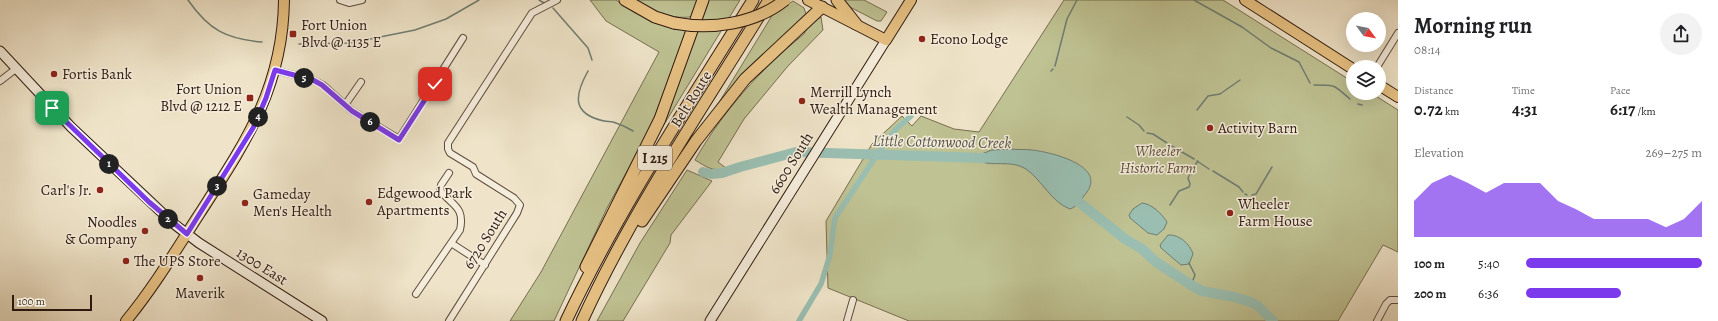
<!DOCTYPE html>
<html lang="en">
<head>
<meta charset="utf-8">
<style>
	:root { --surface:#fff; --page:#f2f2f2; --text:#202124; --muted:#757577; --accent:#7c3aed }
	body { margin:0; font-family:Alegreya,serif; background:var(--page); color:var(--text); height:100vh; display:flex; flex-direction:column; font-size:15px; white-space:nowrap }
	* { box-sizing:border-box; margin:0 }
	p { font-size:13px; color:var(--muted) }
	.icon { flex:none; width:22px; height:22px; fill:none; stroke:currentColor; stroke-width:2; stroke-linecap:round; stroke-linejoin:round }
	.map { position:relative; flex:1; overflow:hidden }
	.sheet { display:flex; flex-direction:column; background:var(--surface); width:320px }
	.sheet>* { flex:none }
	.needle { width:26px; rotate:122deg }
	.controls { position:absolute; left:1346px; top:12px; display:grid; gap:8px }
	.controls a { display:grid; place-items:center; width:40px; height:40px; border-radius:50%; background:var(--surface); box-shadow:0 4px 16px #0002; font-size:20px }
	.scale { position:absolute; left:12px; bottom:10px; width:80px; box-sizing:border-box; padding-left:4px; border:2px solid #2f1a0f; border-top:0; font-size:11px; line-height:14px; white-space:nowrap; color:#2f1a0f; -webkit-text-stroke:3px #f5eddc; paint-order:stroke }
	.pin { position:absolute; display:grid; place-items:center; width:34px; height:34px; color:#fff; margin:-17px; border-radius:8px; box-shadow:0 2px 6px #0006 }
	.km { position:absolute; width:20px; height:20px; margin:-10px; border-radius:50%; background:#222; color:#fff; font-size:11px; line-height:20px; text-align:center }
	.round { display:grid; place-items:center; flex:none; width:42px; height:42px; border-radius:21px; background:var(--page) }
	.headline { display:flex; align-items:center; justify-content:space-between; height:68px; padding:0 16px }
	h1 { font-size:22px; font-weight:700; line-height:30px }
	.stats { display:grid; grid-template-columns:repeat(3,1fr); gap:6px; height:68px; padding:4px 16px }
	.stats div { display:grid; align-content:center }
	.stats b { font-size:17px; font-weight:700 }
	.stats small { font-size:11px; font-weight:400 }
	.stats p { font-size:11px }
	.chart { height:112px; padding:8px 16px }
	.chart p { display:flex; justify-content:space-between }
	.chart svg { width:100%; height:72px; margin-top:4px; fill:var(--accent); opacity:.7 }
	ul { padding:0 16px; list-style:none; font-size:13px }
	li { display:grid; grid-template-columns:64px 48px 1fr; align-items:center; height:30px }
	li i { height:10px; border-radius:5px; background:var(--accent) }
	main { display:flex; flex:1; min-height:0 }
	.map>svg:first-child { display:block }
</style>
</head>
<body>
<main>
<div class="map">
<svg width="1398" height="321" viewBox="0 0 1398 321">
	<rect width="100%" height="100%" fill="#efe4c9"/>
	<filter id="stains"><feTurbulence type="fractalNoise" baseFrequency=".005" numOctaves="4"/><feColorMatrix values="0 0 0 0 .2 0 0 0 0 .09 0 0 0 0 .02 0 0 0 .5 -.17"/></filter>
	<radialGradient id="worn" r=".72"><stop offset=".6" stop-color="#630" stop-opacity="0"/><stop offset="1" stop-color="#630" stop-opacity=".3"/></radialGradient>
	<!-- green -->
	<path fill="#bfc293" stroke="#776e51" d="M590 0H616L634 12 651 21 687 31 650 129 607 208 554 321H510L541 272 659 52 606 21Z
		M633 0H700L695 16C673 21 652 11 633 0Z
		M707 0H740L657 136 691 49Z
		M841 0H864L887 12 881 21H877L846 5Z
		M1064 0H1223L1353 82V93H1371L1398 110V252L1383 245 1338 321H909L828 288 826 221 872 144 902 116 912 126 921 116 954 129 979 132Z
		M793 1 804 8 806 14 804 20 710 117 773 14Z
		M821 17 823 30 788 66 744 119 718 162 726 168C714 173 705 166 695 160 723 111 760 70 804 34 807 27 814 21 821 17Z
		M687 170 712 181 671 235 670 243 623 321H597L640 243Z"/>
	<!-- water -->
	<path fill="#9abfb2" stroke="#6f7d71" d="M1010 149C1017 150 1025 149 1032 150 1050 152 1106 165 1087 192 1082 198 1077 207 1070 209 1051 202 1042 180 1026 169 1013 161 1000 165 986 163 981 162 976 160 971 158L992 150Z
		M1142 203C1152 204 1162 214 1167 222L1164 229 1157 235 1148 233 1130 218 1129 215 1133 209Z
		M1168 235C1179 234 1190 244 1193 254L1189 264 1181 265 1161 248 1160 245Z"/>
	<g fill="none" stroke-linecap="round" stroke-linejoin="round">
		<!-- stream -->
		<path stroke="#6f7d71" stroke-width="1.5" d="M188 0C209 30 226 39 262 42
			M539 0 546 4
			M1194 0 1242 27 1271 48 1299 62 1310 83
			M553 8 588 48 592 60
			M299 44 350 43 415 30 446 19 479 0
			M1055 66 1067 19 1077 0
			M588 71C574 96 572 114 604 121 608 122 612 121 616 123 622 125 628 128 633 131
			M1051 71 1053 69
			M1314 85C1338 85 1333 85 1350 99
			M1358 104 1362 105
			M1197 110 1208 96 1220 94 1240 80
			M1127 117 1139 125 1144 131
			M1147 133 1153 134 1167 143
			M1170 145 1194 159
			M1197 161 1209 169
			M1195 165 1198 161
			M1213 171 1239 187 1243 192
			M1245 194 1247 195
			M1252 195 1256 194 1272 167
			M1170 205 1179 191 1189 187 1190 184 1188 178 1194 167
			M1189 263 1195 275 1191 285"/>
		<!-- canal -->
		<path stroke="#9abfb2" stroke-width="5.5" d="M799 321 821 284 830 255 835 218 882 147 896 129 911 116"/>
		<!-- river -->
		<path stroke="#9abfb2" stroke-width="10" d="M703 172 711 174 722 173 740 167 796 152 984 158
			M1069 194 1125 239 1142 249 1156 262 1191 285 1202 291 1234 297 1251 302 1258 306 1273 321"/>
		<!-- minor casing -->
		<g stroke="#5f4c3e" stroke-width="8">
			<path id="minor" d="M340 0 349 3 362 0
				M1377 67 1398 33
				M275 70 313 80 323 85 352 111 399 139 463 38
				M0 81 17 68
				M345 105 361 82
				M451 243 485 265
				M416 294 460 230C465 206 452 206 440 190L441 185 449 173
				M449 321 517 213 520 205 514 198 476 174 473 167 450 153 448 149V143L532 13 557 0
				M847 321 853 300
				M1377 321 1386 304 1390 300H1398"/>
		</g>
		<!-- secondary casing -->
		<g stroke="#2f1a0f" stroke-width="11">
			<path id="secondary" d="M0 51 71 127 174 224 199 243 322 321
				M710 321 886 40"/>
		</g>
		<!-- primary casing -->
		<g stroke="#2f1a0f" stroke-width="12">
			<path id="primary" d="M808 0 886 40 911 0
				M1245 0 1353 69
				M1379 85 1398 97
				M126 321C154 287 176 250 200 213 245 143 283 88 284 0"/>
		</g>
		<!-- motorway casing -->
		<g stroke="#2f1a0f" stroke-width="13">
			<path id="motorway" d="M625 0 655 17 674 23
				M837 0 856 24
				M642 221 696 141 745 79 822 7
				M586 267 660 119 703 0
				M566 321C619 209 688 105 753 0
				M582 321C633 209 705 105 769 0"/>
		</g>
		<!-- minor -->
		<use href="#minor" stroke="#f5eddc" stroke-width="6"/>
		<!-- secondary -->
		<use href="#secondary" stroke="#f5eddc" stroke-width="9"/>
		<!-- primary -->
		<use href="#primary" stroke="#e8c284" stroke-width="10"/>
		<!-- motorway -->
		<use href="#motorway" stroke="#e8c284" stroke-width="11"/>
		<!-- motorway-bridge casing -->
		<g stroke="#2f1a0f" stroke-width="13" stroke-linecap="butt">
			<path id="motorway-bridge" d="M674 23C711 30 755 24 785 0"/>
		</g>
		<!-- motorway-bridge -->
		<use href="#motorway-bridge" stroke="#e8c284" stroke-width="11"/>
	</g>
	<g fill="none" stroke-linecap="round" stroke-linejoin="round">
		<!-- route casing -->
		<g stroke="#fff" stroke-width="8">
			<path id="route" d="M52 108 149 202 187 234 253 128 266 98 275 70 313 80 322 85 352 111 399 140 435 84"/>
		</g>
		<!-- route -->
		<use href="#route" stroke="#7c3aed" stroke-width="5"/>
	</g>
	<!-- markers -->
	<g fill="#8f2418" stroke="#f5eddc" stroke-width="1.5">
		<rect x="289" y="30" width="8" height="8" rx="2"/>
		<circle cx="922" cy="39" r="4"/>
		<circle cx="54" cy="74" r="4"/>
		<rect x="246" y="94" width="8" height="8" rx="2"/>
		<circle cx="802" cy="101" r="4"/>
		<circle cx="1210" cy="128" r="4"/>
		<circle cx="100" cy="190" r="4"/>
		<circle cx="369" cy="202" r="4"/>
		<circle cx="245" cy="203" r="4"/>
		<circle cx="1230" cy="213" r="4"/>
		<circle cx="145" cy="231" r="4"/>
		<circle cx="126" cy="261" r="4"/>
		<circle cx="200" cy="278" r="4"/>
	</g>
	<g text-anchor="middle" stroke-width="3" stroke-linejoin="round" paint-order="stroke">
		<!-- shield labels -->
		<rect fill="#f5eddc" stroke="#6a594c" stroke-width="1" x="638" y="146" width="34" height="24" rx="3"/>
		<g font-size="14" font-weight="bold" fill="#2f1a0f">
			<text x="655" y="163">I 215</text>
		</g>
		<!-- poi labels -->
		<g font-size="15" fill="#2f1a0f" stroke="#f5eddc" text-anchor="start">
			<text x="301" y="30">Fort Union<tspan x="301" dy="17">Blvd @ 1135 E</tspan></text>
			<text x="930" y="44">Econo Lodge</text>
			<text x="62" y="79">Fortis Bank</text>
			<text x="242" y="94" text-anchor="end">Fort Union<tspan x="242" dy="17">Blvd @ 1212 E</tspan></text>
			<text x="810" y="97">Merrill Lynch<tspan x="810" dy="17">Wealth Management</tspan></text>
			<text x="1218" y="133">Activity Barn</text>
			<text x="92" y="195" text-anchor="end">Carl's Jr.</text>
			<text x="377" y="198">Edgewood Park<tspan x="377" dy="17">Apartments</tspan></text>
			<text x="253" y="199">Gameday<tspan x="253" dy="17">Men's Health</tspan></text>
			<text x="1238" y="209">Wheeler<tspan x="1238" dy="17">Farm House</tspan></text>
			<text x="137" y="227" text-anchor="end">Noodles<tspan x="137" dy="17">&amp; Company</tspan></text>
			<text x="134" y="266">The UPS Store</text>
			<text x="200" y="298" text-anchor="middle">Maverik</text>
		</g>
		<!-- street labels -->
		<g font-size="15" fill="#2f1a0f" stroke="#f5eddc">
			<text transform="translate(691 99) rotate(-58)" y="5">Belt Route</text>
			<text transform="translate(791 163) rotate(-58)" y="5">6600 South</text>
			<text transform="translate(485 239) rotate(-58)" y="5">6720 South</text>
			<text transform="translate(262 266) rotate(32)" y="5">1300 East</text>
		</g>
		<!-- park labels -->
		<g font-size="15" font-style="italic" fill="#5a4c37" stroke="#f5eddc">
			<text x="1158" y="156">Wheeler<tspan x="1158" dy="17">Historic Farm</tspan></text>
		</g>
		<!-- water labels -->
		<g font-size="16" font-style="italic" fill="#545448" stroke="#f5eddc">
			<text transform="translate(942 141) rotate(1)" y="6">Little Cottonwood Creek</text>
		</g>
	</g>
	<rect width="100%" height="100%" filter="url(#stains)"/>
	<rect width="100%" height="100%" fill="url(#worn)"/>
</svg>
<div class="controls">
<a><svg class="needle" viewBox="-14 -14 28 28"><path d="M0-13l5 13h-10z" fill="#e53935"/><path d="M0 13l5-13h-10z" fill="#757577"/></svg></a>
<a><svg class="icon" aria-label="layers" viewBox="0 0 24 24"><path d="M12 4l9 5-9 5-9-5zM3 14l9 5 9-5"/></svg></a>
</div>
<div class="scale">100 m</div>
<div class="pin" style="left:52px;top:108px;background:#1e9e55"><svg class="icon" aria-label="arrive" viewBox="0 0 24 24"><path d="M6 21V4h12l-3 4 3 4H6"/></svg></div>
<div class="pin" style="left:435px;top:84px;background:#d93025"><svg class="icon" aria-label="check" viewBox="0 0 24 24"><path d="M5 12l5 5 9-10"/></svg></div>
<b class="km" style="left:109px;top:164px">1</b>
<b class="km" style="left:168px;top:219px">2</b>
<b class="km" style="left:217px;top:186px">3</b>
<b class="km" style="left:258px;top:117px">4</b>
<b class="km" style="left:304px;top:78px">5</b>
<b class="km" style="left:370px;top:122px">6</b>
</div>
<section class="sheet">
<div class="headline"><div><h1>Morning run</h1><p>08:14</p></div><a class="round"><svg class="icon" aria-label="share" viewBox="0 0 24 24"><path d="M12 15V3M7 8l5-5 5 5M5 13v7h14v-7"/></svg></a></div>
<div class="stats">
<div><p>Distance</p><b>0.72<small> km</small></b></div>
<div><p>Time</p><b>4:31</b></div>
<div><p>Pace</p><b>6:17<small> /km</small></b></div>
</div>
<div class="chart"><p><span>Elevation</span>269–275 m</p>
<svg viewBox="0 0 160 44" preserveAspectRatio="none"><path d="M0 44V22L10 11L20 6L30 11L40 17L50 11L60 11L70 11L80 22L90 27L100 33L110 33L120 33L130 33L140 38L150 33L160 22V44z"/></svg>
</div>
<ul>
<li><b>100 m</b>5:40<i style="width:100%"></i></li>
<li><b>200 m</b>6:36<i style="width:54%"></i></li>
</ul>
</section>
</main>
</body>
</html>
